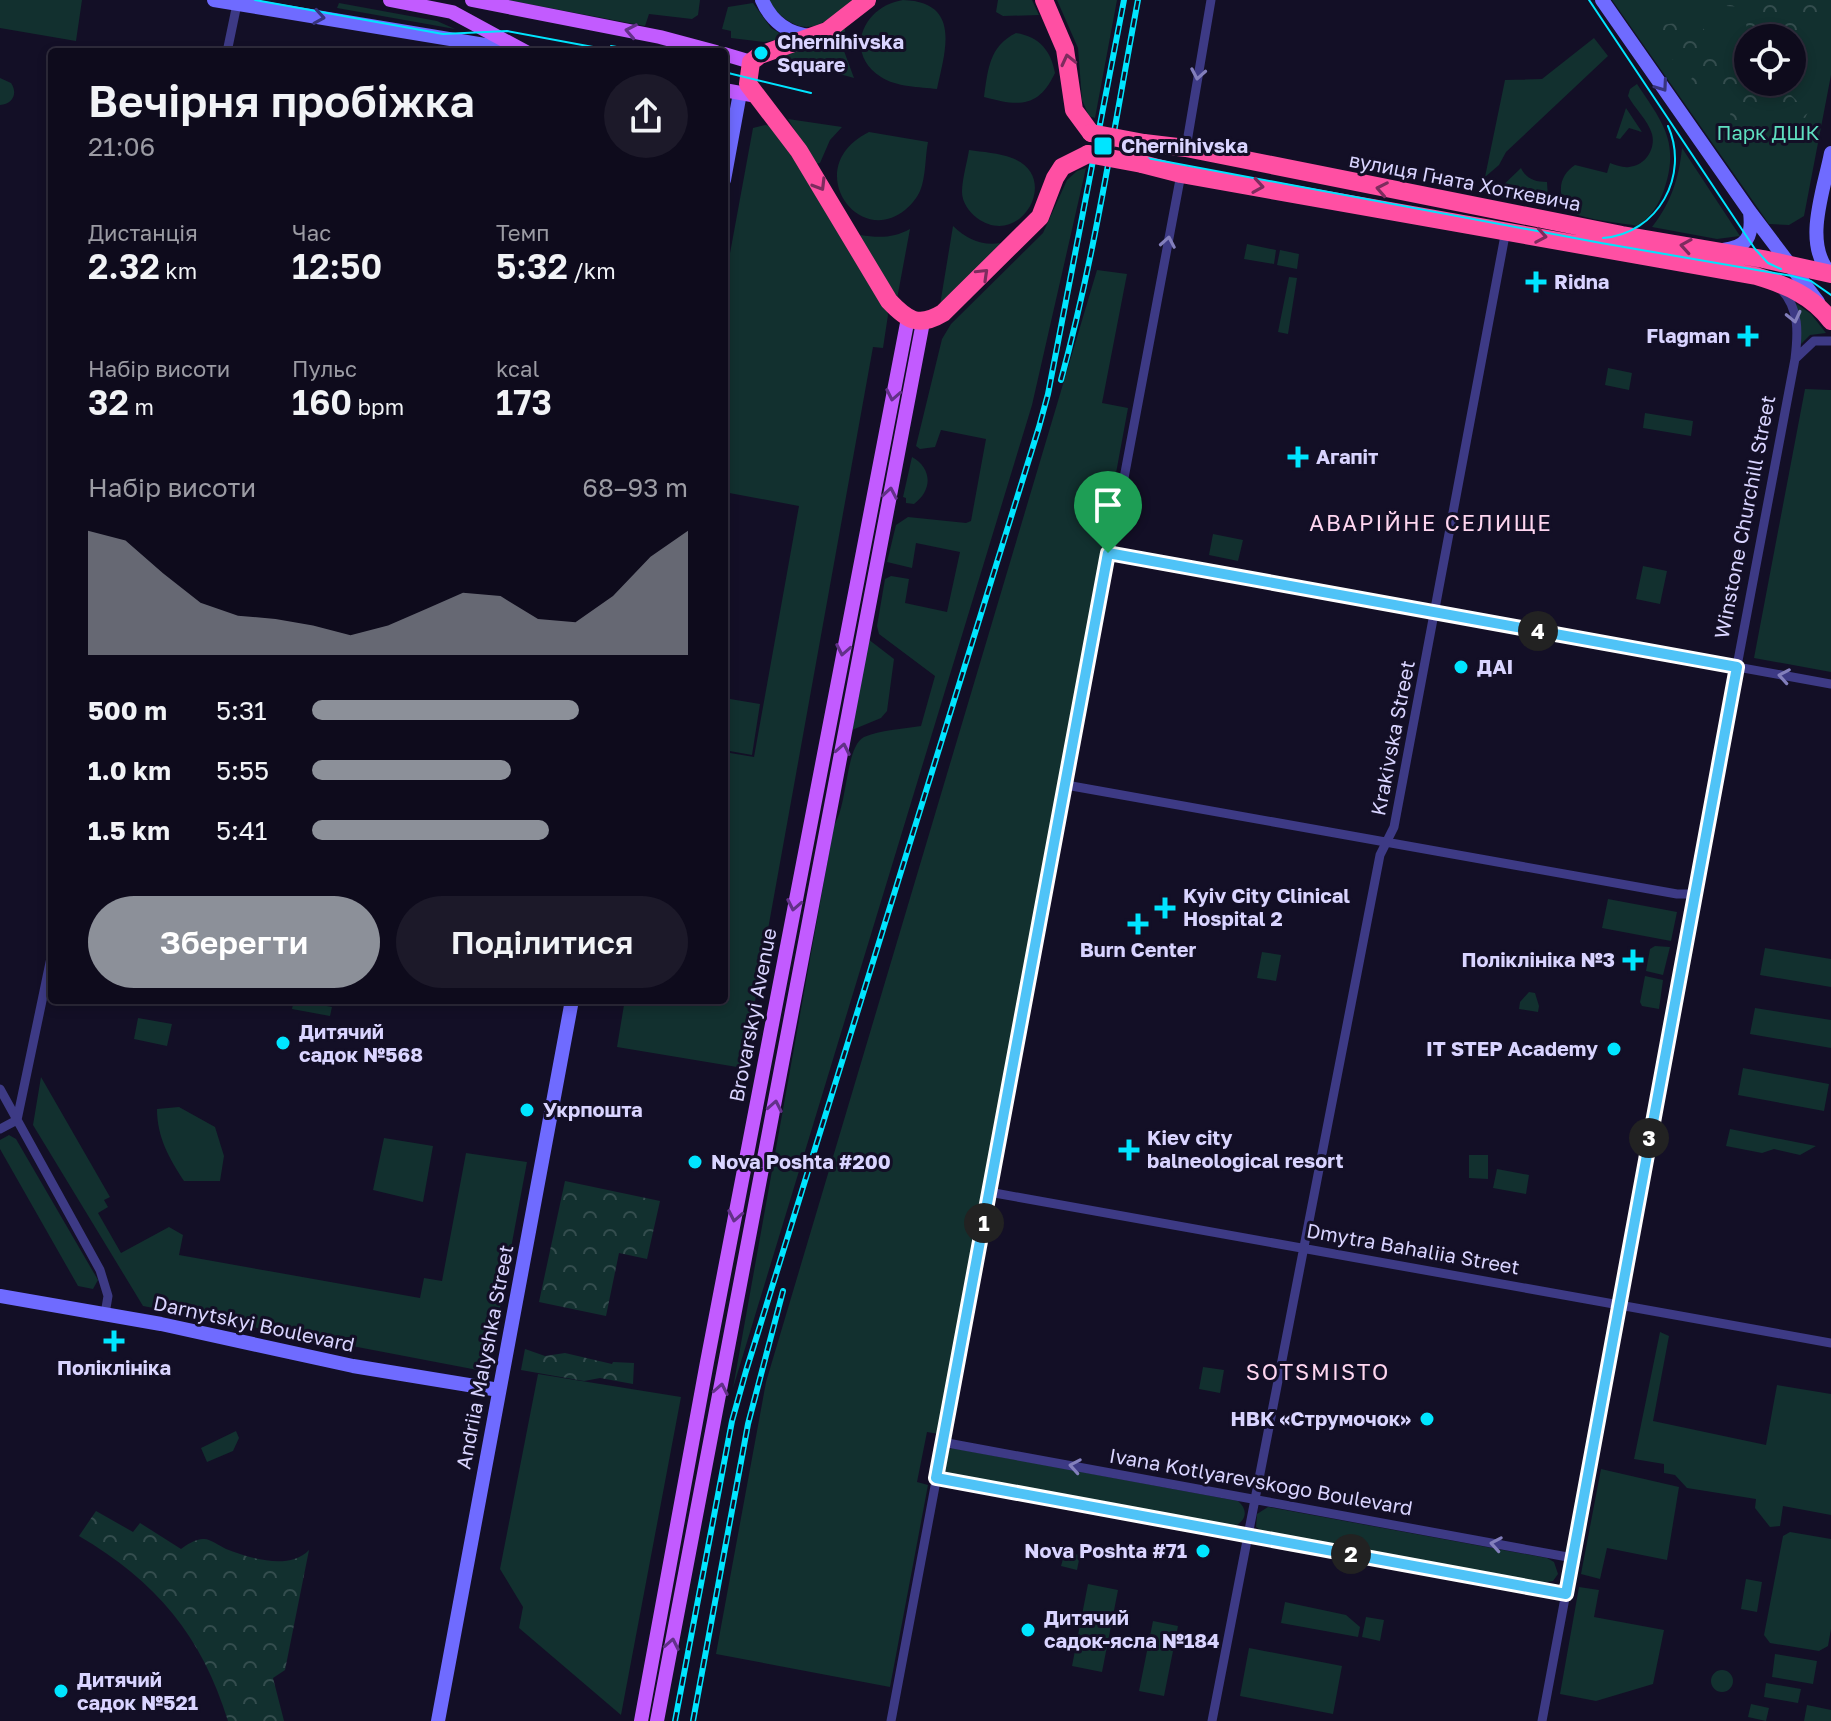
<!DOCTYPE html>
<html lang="uk">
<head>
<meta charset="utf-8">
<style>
	:root { --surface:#0e0b1c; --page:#1c1929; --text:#f1f3f6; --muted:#9b9ba3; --line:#2e2b3b; --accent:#8c9099 }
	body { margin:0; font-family:"Golos Text",sans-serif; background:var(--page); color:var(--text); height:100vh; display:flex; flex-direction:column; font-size:30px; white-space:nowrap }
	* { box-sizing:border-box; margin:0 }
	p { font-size:26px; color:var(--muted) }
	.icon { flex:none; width:44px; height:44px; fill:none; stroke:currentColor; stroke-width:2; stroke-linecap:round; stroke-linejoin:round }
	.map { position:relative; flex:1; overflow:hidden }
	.panel { position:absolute; left:48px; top:48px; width:680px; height:956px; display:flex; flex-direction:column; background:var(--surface); border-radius:8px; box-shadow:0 4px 12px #0003,0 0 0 2px var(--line) }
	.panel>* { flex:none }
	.fabs { position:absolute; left:1734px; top:24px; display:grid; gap:16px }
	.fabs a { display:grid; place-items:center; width:72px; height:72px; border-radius:50%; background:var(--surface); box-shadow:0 4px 12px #0003,0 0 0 2px var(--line); font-size:40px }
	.pin { position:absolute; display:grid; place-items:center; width:68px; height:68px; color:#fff; margin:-82px -34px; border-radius:50% 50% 50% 0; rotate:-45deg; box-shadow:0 0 8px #0007 }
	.pin .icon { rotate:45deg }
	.km { position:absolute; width:40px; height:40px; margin:-20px; border-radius:50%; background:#222; color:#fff; font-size:22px; line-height:40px; text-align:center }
	.round { display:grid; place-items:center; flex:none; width:84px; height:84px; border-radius:42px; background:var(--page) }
	.head { display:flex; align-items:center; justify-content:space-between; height:136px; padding:0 40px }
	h1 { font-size:44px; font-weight:600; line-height:60px }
	.metrics { display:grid; grid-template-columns:repeat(3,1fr); gap:12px; height:136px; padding:8px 40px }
	.metrics div { display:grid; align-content:center }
	.metrics b { font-size:34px; font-weight:600 }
	.metrics small { font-size:22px; font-weight:400 }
	.metrics p { font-size:22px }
	.chart { height:224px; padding:16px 40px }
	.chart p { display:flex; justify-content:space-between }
	.chart svg { width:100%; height:144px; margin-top:8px; fill:var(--accent); opacity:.7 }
	.button { display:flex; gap:16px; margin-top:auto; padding:16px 40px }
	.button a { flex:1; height:92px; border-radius:48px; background:var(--accent); color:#fff; font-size:32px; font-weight:600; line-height:92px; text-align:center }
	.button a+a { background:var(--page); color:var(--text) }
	ul { padding:0 40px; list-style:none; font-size:26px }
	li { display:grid; grid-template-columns:128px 96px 1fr; align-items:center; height:60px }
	li i { height:20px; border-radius:10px; background:var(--accent) }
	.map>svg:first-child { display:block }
</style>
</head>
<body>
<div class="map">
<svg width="1831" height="1721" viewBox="0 0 1831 1721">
	<defs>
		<pattern id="forest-crowns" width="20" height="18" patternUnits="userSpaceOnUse" patternTransform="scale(2)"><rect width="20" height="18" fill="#12302f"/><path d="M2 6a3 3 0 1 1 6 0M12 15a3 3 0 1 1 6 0" fill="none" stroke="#344d4e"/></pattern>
	</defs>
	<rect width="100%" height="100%" fill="#130f26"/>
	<!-- green -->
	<path fill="#12302f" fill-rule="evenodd" d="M0 0H82L76 41 0 28Z
		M506 0H700L698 15 692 19 649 14 645 26Z
		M770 0H856C821 25 805 43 770 5Z
		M903 0C962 2 945 51 937 89 920 87 896 87 881 77 843 53 863 6 903 0Z
		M998 0H1032L1039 15 1003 16 996 12Z
		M1057 0H1117L1095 118 1089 116 1082 100 1078 48Z
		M1612 0H1831V75L1804 216 1789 225 1769 224ZM1748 38H1792V82H1748Z
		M339 3 437 21 455 29 337 8Z
		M753 3 771 28 788 38 764 42 731 38V31L722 29 728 7Z
		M842 28 845 29 844 51 854 78 774 56C800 52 821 43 842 28Z
		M1016 33C1040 37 1051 51 1055 73 1038 109 1018 106 984 97 988 70 989 46 1016 33Z
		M1594 38 1608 56 1506 152 1499 165 1485 177 1505 80 1542 79Z
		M0 78 11 83C18 93 13 104 0 105Z
		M1637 84C1663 123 1680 142 1664 190 1659 204 1651 217 1638 226 1622 223 1587 220 1574 213 1566 210 1561 199 1561 192 1560 180 1566 171 1575 165L1607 173 1610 163C1616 165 1623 168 1629 167 1645 166 1656 149 1652 134 1648 120 1635 109 1628 96L1630 89Z
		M1626 108 1642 132 1629 128 1620 139 1616 138Z
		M788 119 842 127 830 140 820 163 815 164Z
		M765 125 772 126 781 133 886 306 888 315 883 348 873 347 743 1068 617 1047 624 1005 597 1000H724V752L754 757 799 506 724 492V286L753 128Z
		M869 132 928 142C925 157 926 177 920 191 917 198 911 205 905 210 857 249 800 166 869 132Z
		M1682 148 1740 236 1717 239 1652 227C1671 203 1679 178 1682 148Z
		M969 150C983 152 999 153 1012 158 1062 176 1021 250 977 218 969 212 962 202 962 192 962 179 967 163 969 150Z
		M1086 168 1032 405 733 1388 834 825C848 805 845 747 864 737 880 730 903 729 921 726L935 676 879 634 877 626 885 579 891 576 909 579 905 603 947 612 960 552 916 543 912 568 887 562 896 525 908 517 966 523 971 521 986 439 941 430 935 447 920 449 916 446 942 339 951 324 1043 233 1067 180 1077 171Z
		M1521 168C1526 179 1535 182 1547 182L1548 198 1556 209 1500 197 1495 193Z
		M953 226C967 239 981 246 1001 243L1003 247 940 305Z
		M910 229 897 299 858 240 860 235C879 238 894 238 910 229Z
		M1247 244 1276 250 1274 264 1244 259Z
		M1280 250 1299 254 1297 269 1277 265Z
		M1097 270 1127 274 1102 403 1128 408 939 1434 927 1432 917 1482 928 1485 890 1687 716 1654 766 1382Z
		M1289 277 1297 278 1288 334 1278 332Z
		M1791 300 1811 314 1826 333 1810 335 1797 348Z
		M1608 368 1632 373 1629 390 1605 385Z
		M1805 389 1831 390V672L1754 658Z
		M1645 413 1693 421 1691 436 1643 428Z
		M912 457C932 468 933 490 914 504L906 503V498L903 497Z
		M1213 534 1243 540 1238 561 1209 555Z
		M1643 566 1667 571 1660 604 1636 599Z
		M868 639 894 659 887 711 881 718 852 730Z
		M724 698 760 704 752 755 724 750Z
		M1608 899 1677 912 1671 941 1602 928Z
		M1655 946 1670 947 1663 975 1646 971 1650 949Z
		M1765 948 1831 959V987L1760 975Z
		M1262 952 1281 955 1276 981 1257 978Z
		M1645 976 1663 980 1659 1009 1642 1006 1640 1002Z
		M1529 992 1535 993 1539 1006 1538 1012 1519 1009 1520 1002Z
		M294 1000 332 1007 330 1016 292 1009Z
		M1755 1008 1831 1020V1048L1750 1034Z
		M138 1018 172 1024 167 1046 134 1039Z
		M1743 1068 1829 1084 1824 1111 1738 1095Z
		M41 1077 110 1197 104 1200 108 1207 98 1213 121 1253 169 1227 183 1235 179 1255 420 1298 424 1278 442 1281 466 1153 527 1162 488 1372 143 1306 33 1125Z
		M179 1107 215 1127 224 1156 220 1181H184C169 1158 157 1137 157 1109Z
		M1730 1129 1816 1146 1800 1155 1774 1149 1762 1153 1726 1146Z
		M9 1135 16 1139 98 1280 93 1289 78 1286 0 1149V1140Z
		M384 1138 433 1146 423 1202 373 1190Z
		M1469 1155H1488V1179L1469 1178Z
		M1497 1169 1529 1175 1526 1194 1493 1188Z
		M1660 1332 1669 1336 1653 1421 1766 1445 1777 1385 1831 1394V1515L1783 1506 1780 1526 1770 1527 1755 1508 1756 1499 1687 1488 1675 1475 1664 1473V1464L1634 1459Z
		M1203 1367 1224 1370 1220 1393 1199 1389Z
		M538 1374 681 1397 621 1715 519 1628 523 1607 500 1569Z
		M236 1431 239 1438 233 1451 207 1462 201 1448Z
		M952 1448 1238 1501C1249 1510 1246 1522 1233 1527L948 1476 942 1470 945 1453Z
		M1601 1469 1679 1487 1667 1560 1607 1548 1600 1579 1581 1574Z
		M1268 1507 1547 1558 1554 1562 1558 1574 1553 1581 1541 1583 1263 1532 1256 1527 1257 1514Z
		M1790 1532 1831 1539V1629L1828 1646 1819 1651 1770 1643 1764 1635 1783 1536Z
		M1065 1552 1080 1555 1077 1570 1061 1566Z
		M1746 1579 1762 1582 1757 1612 1741 1609Z
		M1088 1584 1118 1590 1102 1672 1072 1666Z
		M1579 1587 1599 1590 1594 1617 1664 1630 1653 1684 1596 1701 1560 1694Z
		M1285 1602 1346 1615 1360 1627 1358 1637 1281 1623Z
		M1366 1617 1384 1620 1380 1641 1362 1637Z
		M1153 1621 1178 1626 1164 1696 1139 1691Z
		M1249 1648 1342 1666 1333 1714 1240 1696Z
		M1775 1654 1817 1661 1813 1684 1772 1677Z
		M1711 1681a11 11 0 1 1 22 0a11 11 0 1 1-22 0Z
		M1766 1683 1801 1689 1798 1703 1764 1697Z
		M1751 1704 1769 1708 1766 1721 1748 1717Z
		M1807 1705 1831 1710V1721H1804Z"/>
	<!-- forest -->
	<path fill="url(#forest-crowns)" d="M1721 0H1828L1825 18 1817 19 1814 22 1825 37 1816 41 1800 31 1792 40 1768 33 1761 38H1748L1744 7 1726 6Z
		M1692 14 1696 16C1700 29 1710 34 1718 44 1724 51 1723 54 1729 61L1728 68 1752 93 1766 100 1764 104 1748 102 1743 105 1741 118C1745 128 1754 135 1746 145 1729 140 1727 128 1731 111L1724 103 1729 90 1728 87 1715 85 1707 91 1694 88 1690 80 1697 73 1691 68 1688 60 1680 56 1673 60C1665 51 1670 41 1662 32L1663 25 1675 23Z
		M1783 91 1790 94 1808 112 1805 118 1793 116 1787 122 1780 121 1778 115 1784 106 1777 96Z
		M565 1181 660 1201 647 1259 619 1253 606 1316 539 1302Z
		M525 1349 545 1356 565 1353 612 1364 613 1362 634 1363 633 1384 600 1378 584 1381 521 1370Z
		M96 1511 133 1532 140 1523 181 1549C186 1545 196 1539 203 1539 209 1538 220 1546 226 1549 249 1558 289 1571 309 1550L285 1670 273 1678 284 1721H228C202 1636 156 1581 79 1536Z"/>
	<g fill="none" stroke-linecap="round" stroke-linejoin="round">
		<!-- street -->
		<path stroke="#3d3a85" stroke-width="9" d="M227 52 237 4
			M1186 148 1211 0
			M1795 359 1814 341H1831
			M1108 553 1831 684
			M1066 785 1677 894H1694
			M0 1089 100 1270 108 1296 105 1314
			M17 1120 52 953
			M0 1129 17 1120
			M989 1192 1831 1343
			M942 1442 1573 1558
			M936 1478 1566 1594
			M891 1721 1181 174
			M1212 1721 1380 855 1394 827 1506 230
			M1542 1721 1620 1304 1662 1063 1795 359C1798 334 1800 309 1781 289"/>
		<!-- secondary -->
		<path stroke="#6f6bff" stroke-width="14" d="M214 0 522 51
			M762 0C771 21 788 34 811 36
			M1602 0 1750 212 1818 302
			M724 180 740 93
			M1723 250C1747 247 1753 237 1750 212
			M1831 274C1802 245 1824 190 1831 153
			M0 1296 161 1324 353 1366 499 1390
			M438 1721 572 1000"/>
		<!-- primary -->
		<path stroke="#c25bff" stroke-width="14" d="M390 0 452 12 526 52
			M472 0 660 37 716 52
			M724 54 751 62
			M724 90 757 96
			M641 1721 707 1362 908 318
			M657 1721 923 322"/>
		<!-- highway -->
		<path stroke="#ff4fa3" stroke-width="18" d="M867 0 827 31 760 55 751 62 748 84 799 151 889 301C907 320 918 328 943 313L1040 217 1055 178 1062 167 1088 154
			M1044 0 1065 49 1074 110 1091 133
			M1144 143 1186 148 1622 235 1763 259 1831 274
			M1142 164 1181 174 1756 276C1786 285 1813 296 1831 321"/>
		<!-- tram -->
		<path stroke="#00e5ff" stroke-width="2" d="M255 0 443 34 507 31 620 52
			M1589 0 1755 249 1768 263 1781 269
			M611 46 645 52
			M724 72 811 93
			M1088 147 1601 243 1792 276 1811 281 1831 295
			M1603 238C1658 234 1690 175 1668 126"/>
		<!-- rail casing -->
		<g stroke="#00e5ff" stroke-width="6">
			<path id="rail" d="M1061 380C1095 255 1114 127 1138 0
				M675 1721 732 1421 746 1371 1039 427 1048 394 1124 0
				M693 1721 748 1424 783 1291"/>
		</g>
		<!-- rail -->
		<use href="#rail" stroke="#130f26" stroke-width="3" stroke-dasharray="9" stroke-linecap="butt"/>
		<!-- highway-bridge -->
		<path stroke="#ff4fa3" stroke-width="18" d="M1091 133 1144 143
			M1088 154 1142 164"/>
	</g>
	<!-- one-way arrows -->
	<defs><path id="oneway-chevron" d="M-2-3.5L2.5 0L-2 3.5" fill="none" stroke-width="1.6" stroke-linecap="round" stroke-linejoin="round" transform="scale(2)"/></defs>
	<g stroke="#38347d">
		<use href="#oneway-chevron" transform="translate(319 17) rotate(9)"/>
		<use href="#oneway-chevron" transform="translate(1662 86) rotate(55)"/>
	</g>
	<g stroke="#623188">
		<use href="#oneway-chevron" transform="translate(631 31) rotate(-169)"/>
		<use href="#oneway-chevron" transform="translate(893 395) rotate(101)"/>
		<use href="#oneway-chevron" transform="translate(890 493) rotate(-80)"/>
		<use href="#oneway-chevron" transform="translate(843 650) rotate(101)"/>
		<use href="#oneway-chevron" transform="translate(843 749) rotate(-79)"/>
		<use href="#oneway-chevron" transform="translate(794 905) rotate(101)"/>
		<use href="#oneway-chevron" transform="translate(775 1106) rotate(-79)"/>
		<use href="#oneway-chevron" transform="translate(735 1216) rotate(101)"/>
		<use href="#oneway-chevron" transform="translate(721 1389) rotate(-79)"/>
		<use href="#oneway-chevron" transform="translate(672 1644) rotate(-79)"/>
	</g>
	<g stroke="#7d2c5e">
		<use href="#oneway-chevron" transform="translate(1068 60) rotate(-103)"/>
		<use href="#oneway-chevron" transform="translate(820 185) rotate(59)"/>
		<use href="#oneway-chevron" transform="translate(1258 186) rotate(9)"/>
		<use href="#oneway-chevron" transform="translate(1382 189) rotate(-169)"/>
		<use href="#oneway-chevron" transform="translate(1541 236) rotate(10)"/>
		<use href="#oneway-chevron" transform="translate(1686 246) rotate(-171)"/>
		<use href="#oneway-chevron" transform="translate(983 274) rotate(-44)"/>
	</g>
	<g stroke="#837fbc">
		<use href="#oneway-chevron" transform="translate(1198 74) rotate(100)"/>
		<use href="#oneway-chevron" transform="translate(1168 242) rotate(-80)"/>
		<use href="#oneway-chevron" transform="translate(1794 317) rotate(77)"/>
		<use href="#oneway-chevron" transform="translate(1784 676) rotate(-170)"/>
		<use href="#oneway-chevron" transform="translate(1075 1466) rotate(-170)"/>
		<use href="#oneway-chevron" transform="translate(1496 1544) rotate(-170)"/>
	</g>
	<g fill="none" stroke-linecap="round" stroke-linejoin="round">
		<!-- route casing -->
		<g stroke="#fff" stroke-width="16">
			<path id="route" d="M1108 553 1737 667 1566 1594 936 1478Z"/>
		</g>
		<!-- route -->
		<use href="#route" stroke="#4fc3f7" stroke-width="10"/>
	</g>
	<!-- markers -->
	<g fill="#00e5ff" stroke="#130f26" stroke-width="3">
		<circle cx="761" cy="53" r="8"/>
		<rect x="1093" y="136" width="20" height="20" rx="4"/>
		<path d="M1532 270h8v8h8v8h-8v8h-8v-8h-8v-8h8z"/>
		<path d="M1744 324h8v8h8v8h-8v8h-8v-8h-8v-8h8z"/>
		<path d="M1294 445h8v8h8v8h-8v8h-8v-8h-8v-8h8z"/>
		<circle cx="1461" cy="667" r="8"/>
		<path d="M1161 896h8v8h8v8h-8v8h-8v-8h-8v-8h8z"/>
		<path d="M1134 912h8v8h8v8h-8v8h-8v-8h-8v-8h8z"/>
		<path d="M1629 948h8v8h8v8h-8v8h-8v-8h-8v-8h8z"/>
		<circle cx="283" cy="1043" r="8"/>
		<circle cx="1614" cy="1049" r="8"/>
		<circle cx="527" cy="1110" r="8"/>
		<path d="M1125 1138h8v8h8v8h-8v8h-8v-8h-8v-8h8z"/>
		<circle cx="695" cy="1162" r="8"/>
		<path d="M110 1329h8v8h8v8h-8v8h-8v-8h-8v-8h8z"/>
		<circle cx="1427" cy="1419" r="8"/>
		<circle cx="1203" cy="1551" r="8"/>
		<circle cx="1028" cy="1630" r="8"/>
		<circle cx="61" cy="1691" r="8"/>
	</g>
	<g text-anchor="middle" stroke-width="6" stroke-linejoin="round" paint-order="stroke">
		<!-- poi labels -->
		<g font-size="20" font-weight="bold" fill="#d9d4ff" stroke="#130f26" text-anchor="start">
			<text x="777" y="49">Chernihivska<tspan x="777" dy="23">Square</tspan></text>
			<text x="1121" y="153">Chernihivska</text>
			<text x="1554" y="289">Ridna</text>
			<text x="1730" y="343" text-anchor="end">Flagman</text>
			<text x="1316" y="464">Агапіт</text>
			<text x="1477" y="674">ДАІ</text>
			<text x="1183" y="903">Kyiv City Clinical<tspan x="1183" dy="23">Hospital 2</tspan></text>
			<text x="1138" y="957" text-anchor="middle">Burn Center</text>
			<text x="1615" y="967" text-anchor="end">Поліклініка №3</text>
			<text x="299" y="1039">Дитячий<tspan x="299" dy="23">садок №568</tspan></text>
			<text x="1598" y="1056" text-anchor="end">IT STEP Academy</text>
			<text x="543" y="1117">Укрпошта</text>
			<text x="1147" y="1145">Kiev city<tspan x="1147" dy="23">balneological resort</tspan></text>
			<text x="711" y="1169">Nova Poshta #200</text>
			<text x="114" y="1375" text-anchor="middle">Поліклініка</text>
			<text x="1411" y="1426" text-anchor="end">НВК «Струмочок»</text>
			<text x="1187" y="1558" text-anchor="end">Nova Poshta #71</text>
			<text x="1044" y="1625">Дитячий<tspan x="1044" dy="23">садок-ясла №184</tspan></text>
			<text x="77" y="1687">Дитячий<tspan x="77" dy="23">садок №521</tspan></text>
		</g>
		<!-- park labels -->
		<g font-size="20" fill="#5fe0c0" stroke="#130f26">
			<text x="1768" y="140">Парк ДШК</text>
		</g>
		<!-- street labels -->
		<g font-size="20" fill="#d9d4ff" stroke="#130f26">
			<text transform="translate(1465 182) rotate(11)" y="7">вулиця Гната Хоткевича</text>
			<text transform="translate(1745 517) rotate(-79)" y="7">Winstone Churchill Street</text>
			<text transform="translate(1393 738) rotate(-79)" y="7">Krakivska Street</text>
			<text transform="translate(753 1015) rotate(-79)" y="7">Brovarskyi Avenue</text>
			<text transform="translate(1413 1249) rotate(10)" y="7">Dmytra Bahaliia Street</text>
			<text transform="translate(254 1324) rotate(12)" y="7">Darnytskyi Boulevard</text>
			<text transform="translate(485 1357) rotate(-79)" y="7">Andriia Malyshka Street</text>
			<text transform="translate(1261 1482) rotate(10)" y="7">Ivana Kotlyarevskogo Boulevard</text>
		</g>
		<!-- neighbourhood labels -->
		<g font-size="22" letter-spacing="2" fill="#ffd6f0" stroke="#130f26">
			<text x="1431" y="531">АВАРІЙНЕ СЕЛИЩЕ</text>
			<text x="1318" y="1380">SOTSMISTO</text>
		</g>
	</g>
</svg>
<div class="fabs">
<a><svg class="icon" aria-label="locate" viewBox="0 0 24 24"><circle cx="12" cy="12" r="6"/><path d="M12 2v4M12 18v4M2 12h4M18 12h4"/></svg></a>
</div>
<div class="pin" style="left:1108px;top:553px;background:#1e9e55"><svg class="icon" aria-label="arrive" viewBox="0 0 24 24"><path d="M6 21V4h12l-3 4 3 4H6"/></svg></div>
<b class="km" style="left:984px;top:1223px">1</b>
<b class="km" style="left:1351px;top:1554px">2</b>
<b class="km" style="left:1649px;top:1138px">3</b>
<b class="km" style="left:1538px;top:631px">4</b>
<section class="panel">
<div class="head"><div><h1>Вечірня пробіжка</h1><p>21:06</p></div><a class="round"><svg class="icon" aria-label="share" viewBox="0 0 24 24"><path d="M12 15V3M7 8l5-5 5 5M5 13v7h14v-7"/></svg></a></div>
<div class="metrics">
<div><p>Дистанція</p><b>2.32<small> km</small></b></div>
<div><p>Час</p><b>12:50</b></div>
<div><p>Темп</p><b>5:32<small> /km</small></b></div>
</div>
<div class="metrics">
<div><p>Набір висоти</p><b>32<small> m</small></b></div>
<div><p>Пульс</p><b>160<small> bpm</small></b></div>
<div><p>kcal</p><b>173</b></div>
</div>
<div class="chart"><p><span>Набір висоти</span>68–93 m</p>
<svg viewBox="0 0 160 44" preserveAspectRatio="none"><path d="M0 44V6L10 9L20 19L30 28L40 32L50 33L60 35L70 38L80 35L90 30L100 25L110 26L120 33L130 34L140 26L150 14L160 6V44z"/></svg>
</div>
<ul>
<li><b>500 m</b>5:31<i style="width:71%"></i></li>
<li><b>1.0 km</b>5:55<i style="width:53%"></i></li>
<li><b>1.5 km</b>5:41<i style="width:63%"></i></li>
</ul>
<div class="button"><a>Зберегти</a><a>Поділитися</a></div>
</section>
</div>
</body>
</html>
